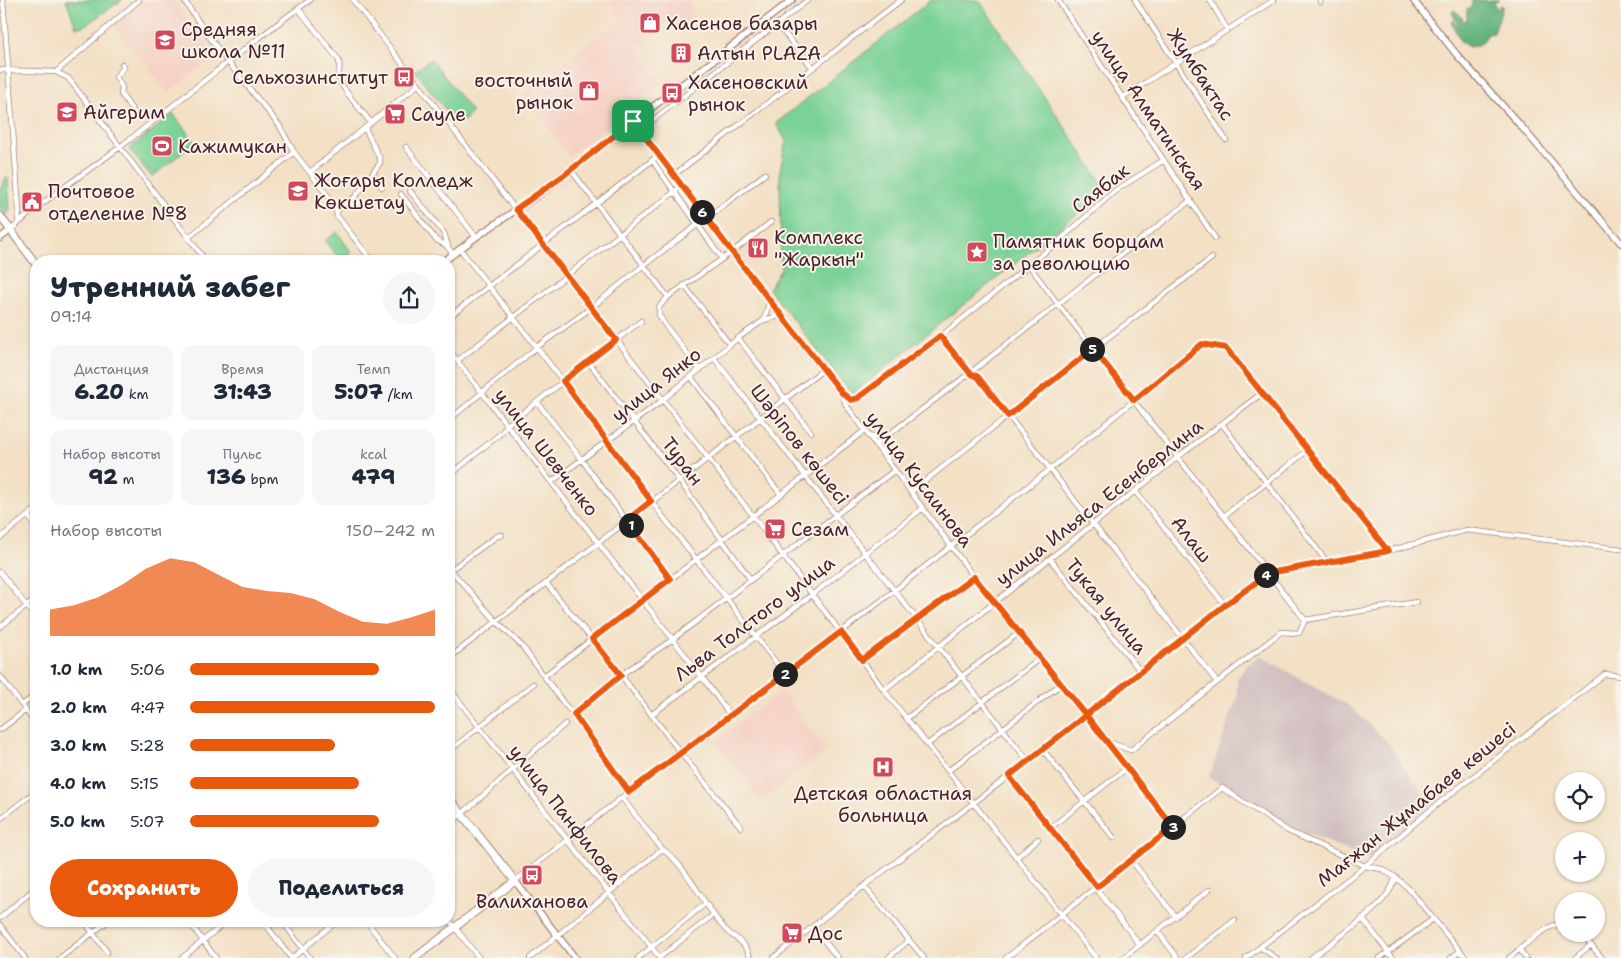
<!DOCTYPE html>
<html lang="ru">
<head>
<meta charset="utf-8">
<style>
	:root { --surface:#fff; --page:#f6f6f7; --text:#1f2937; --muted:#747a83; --accent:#ea580c }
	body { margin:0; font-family:"Shantell Sans",sans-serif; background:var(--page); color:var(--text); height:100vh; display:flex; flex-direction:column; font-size:19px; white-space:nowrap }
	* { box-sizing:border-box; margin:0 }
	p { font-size:16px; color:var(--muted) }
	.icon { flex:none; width:28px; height:28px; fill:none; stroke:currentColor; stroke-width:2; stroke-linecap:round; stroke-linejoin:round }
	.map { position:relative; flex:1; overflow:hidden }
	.drawer { position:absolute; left:30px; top:255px; width:425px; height:672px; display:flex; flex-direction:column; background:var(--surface); border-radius:20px; box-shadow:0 1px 4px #0004 }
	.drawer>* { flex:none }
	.buttons { position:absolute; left:1555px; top:772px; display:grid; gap:10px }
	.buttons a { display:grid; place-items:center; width:50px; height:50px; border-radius:50%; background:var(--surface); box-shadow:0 1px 4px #0004; font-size:25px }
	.pin { position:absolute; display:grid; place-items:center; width:42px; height:42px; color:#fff; margin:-21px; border-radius:10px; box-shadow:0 2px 8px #0006 }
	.km { position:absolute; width:25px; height:25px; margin:-12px; border-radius:50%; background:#222; color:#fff; font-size:14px; line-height:25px; text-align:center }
	.round { display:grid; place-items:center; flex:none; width:52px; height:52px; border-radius:26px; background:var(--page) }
	.summary { display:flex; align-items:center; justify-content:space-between; height:85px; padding:0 20px }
	h1 { font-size:28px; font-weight:800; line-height:38px }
	.metrics { display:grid; grid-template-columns:repeat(3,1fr); gap:8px; height:85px; padding:5px 20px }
	.metrics div { display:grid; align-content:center; border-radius:12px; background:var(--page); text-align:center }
	.metrics b { font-size:21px; font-weight:800 }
	.metrics small { font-size:14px; font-weight:400 }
	.metrics p { font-size:14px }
	.chart { height:140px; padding:10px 20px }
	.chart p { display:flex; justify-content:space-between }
	.chart svg { width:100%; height:90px; margin-top:5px; fill:var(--accent); opacity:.7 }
	.action { display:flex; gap:10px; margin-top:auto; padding:10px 20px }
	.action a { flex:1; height:58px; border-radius:30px; background:var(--accent); color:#fff; font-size:20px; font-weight:800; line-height:58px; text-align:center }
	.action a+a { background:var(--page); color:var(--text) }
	ul { padding:0 20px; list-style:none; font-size:16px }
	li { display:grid; grid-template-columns:80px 60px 1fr; align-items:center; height:38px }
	li i { height:12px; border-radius:6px; background:var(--accent) }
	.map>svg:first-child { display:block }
</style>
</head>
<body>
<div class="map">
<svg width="1621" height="958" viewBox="0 0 1621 958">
	<rect width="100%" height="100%" fill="#f7f3e8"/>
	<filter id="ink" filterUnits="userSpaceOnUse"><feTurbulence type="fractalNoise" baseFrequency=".02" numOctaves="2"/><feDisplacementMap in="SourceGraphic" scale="10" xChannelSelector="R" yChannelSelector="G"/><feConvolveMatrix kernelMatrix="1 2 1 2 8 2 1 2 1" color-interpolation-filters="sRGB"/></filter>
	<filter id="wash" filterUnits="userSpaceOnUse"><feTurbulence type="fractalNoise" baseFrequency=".0096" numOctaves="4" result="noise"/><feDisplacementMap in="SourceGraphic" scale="20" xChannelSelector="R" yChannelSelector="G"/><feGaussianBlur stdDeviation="1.12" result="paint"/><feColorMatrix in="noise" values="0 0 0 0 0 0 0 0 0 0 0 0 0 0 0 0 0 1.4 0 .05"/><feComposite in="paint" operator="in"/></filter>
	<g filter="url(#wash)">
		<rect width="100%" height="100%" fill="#f3e0c5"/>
		<!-- built -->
		<path fill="#f6d1c5" d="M145 0H172L216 55 168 93 114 25Z
			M609 0H689L697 22 659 24 652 39 635 45 662 85 655 88 569 156 522 93 619 21 632 40Z
			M781 691 827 750 762 801 715 741Z"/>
		<!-- industrial -->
		<path fill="#d1bfbf" d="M1260 656 1351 707 1388 743 1431 805 1368 859 1286 824 1209 777 1237 698V679L1247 665Z"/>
		<!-- green -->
		<path fill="#7ad296" stroke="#627860" d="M66 0H122L84 26 76 27Z
			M931 0H979L1107 190 852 394 769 289 781 269 780 171 786 141 776 123Z
			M431 59 472 112 465 120 456 123 415 71Z
			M173 114 195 142 152 177 129 149Z
			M8 178 10 211 6 215 0 208V190L5 179Z
			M337 232 352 253 341 261 325 241Z"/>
		<!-- forest -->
		<path fill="#63b47f" stroke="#566a55" d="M1472 0H1486L1488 2 1491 0H1499L1494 3 1497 10 1500 5 1503 6 1494 33 1488 34C1482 43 1480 46 1469 47L1461 42 1451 22 1453 20 1458 28H1460L1452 13 1454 10 1459 14 1464 21 1467 20V9L1472 6Z"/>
	</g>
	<g filter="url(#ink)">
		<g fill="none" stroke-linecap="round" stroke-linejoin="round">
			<!-- minor casing -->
			<g stroke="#9e8078" stroke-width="6">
				<path id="minor" d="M3 0 19 210 18 223
					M184 0 204 30 228 62 279 125 294 152 335 205 337 216 372 261
					M353 0 753 516 884 690 1096 958
					M1058 0 1215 238
					M1135 0 1226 140
					M1210 0 1227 29
					M1320 2 1321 0
					M298 8 338 59C342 66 337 72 339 79 343 91 363 112 371 123
					M777 24 813 68
					M122 64 124 67 116 77 122 87 121 94 136 115
					M0 70 56 72 139 0
					M56 72 68 78 72 83 206 261
					M1123 97 1274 0
					M633 121 732 252 842 393 846 405 974 577 1086 715 1173 827
					M640 130 808 0
					M406 147 476 237
					M652 160 722 259
					M571 170 668 297
					M310 172 419 84
					M373 175 382 187
					M674 175 901 0
					M410 191 444 233 448 246
					M401 194 436 240 446 245 453 254
					M337 212 339 208 355 197 380 163V159L365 128
					M11 230C44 199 84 174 120 147 184 98 245 46 310 0
					M188 238 294 152
					M460 249 563 381 651 501 785 674
					M1028 264 1058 304 1305 620
					M684 285 730 345
					M449 317 659 155
					M764 320 770 299
					M941 336 970 373 978 377 1217 682
					M738 338 811 432
					M449 350 702 677 730 715
					M714 358 865 553 1028 761
					M457 361 682 186
					M588 361 679 480 751 580
					M700 370 665 325 659 315V307L668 297 732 252 771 222
					M691 377 781 495
					M843 394 851 400 858 398 941 336 1060 240 1116 190 1164 160
					M537 402 582 460 670 579
					M449 420 537 347 591 308 644 265 765 174
					M1222 424 1327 562
					M868 436 883 439 884 450 888 458
					M875 445 970 373 1191 200
					M449 460 457 470
					M449 476 501 433 507 425 641 321
					M551 482 659 403 738 338 764 320 782 315
					M1135 491 1225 605
					M911 492 1093 349 1212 258
					M28 516 36 526
					M1224 516 1308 450
					M0 538 36 509
					M1050 559 1141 672
					M449 568 496 621 522 646 565 705 574 714 581 727 629 792
					M449 571 497 536 502 535
					M0 572 36 618
					M546 583 621 675 680 752 741 827
					M0 627 36 599
					M449 658 824 369
					M862 660 974 577
					M0 676 36 724
					M544 676 864 431
					M449 688 660 958
					M884 690 1178 457 1262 393
					M22 705 36 695
					M574 714 621 675 673 639 895 470
					M651 715 817 591 923 508
					M907 718 1020 632
					M0 730 26 710
					M1107 742 1131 750 1281 632 1299 633 1305 620 1417 602
					M928 744 1040 658
					M1042 749 1114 838
					M449 751 533 684
					M948 771 1061 684
					M1009 776 1140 945
					M622 798 662 849C687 865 704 907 726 930 730 935 736 937 741 942 745 946 749 953 751 958
					M0 819 36 791
					M449 825 565 724
					M1050 828 1127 768
					M1017 857 1038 839
					M1131 860 1176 917
					M515 881 680 752 841 632 1049 470 1203 344 1226 348 1388 551
					M864 886 924 958
					M0 918 32 891
					M1362 918 1393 958
					M449 920 479 958
					M84 921 107 952
					M188 921 216 958
					M263 921 291 958
					M282 921 310 958
					M366 921 395 958
					M0 925 25 958
					M813 927 838 958
					M1157 931 1178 958
					M1582 934 1602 958
					M1260 947 1276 958
					M1520 950 1526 958
					M60 958 108 921
					M182 958 227 921
					M292 958 337 921
					M530 958 662 849
					M638 958 705 904
					M659 958 713 915
					M773 958 864 886 1009 776 1225 605 1269 573 1388 551 1467 530 1621 549
					M888 958 909 940
					M1006 958 1222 788 1288 831 1365 866 1382 869 1395 877 1408 888 1466 958
					M1123 958 1209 890
					M1186 958 1235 920
					M1246 958 1365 866 1434 807 1605 674 1621 676
					M1311 958C1333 941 1392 904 1395 877
					M1380 958 1433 919
					M1451 958 1460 951
					M1509 958C1521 949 1549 921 1564 924
					M1575 958 1591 945"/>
			</g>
			<!-- major casing -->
			<g stroke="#9e8078" stroke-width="8">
				<path id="major" d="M1413 0 1457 55 1520 125 1621 243
					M0 238 11 230
					M444 261 476 237 534 198 792 0
					M515 881 575 958"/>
			</g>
			<!-- highway casing -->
			<g stroke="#9e8078" stroke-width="9">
				<path id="highway" d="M0 216 36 264
					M415 958 515 881 449 798"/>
			</g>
			<!-- minor -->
			<use href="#minor" stroke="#fff" stroke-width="4.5"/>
			<!-- major -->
			<use href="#major" stroke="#fff" stroke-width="5.5"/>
			<!-- highway -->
			<use href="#highway" stroke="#fff" stroke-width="7"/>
		</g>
	</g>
	<g fill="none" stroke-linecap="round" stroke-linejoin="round" filter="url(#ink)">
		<!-- route casing -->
		<g stroke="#fff" stroke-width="10">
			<path id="route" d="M633 121 563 176 516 209 616 340 563 381 651 501 627 520 670 579 592 639 621 675 574 714 578 720 629 792 841 632 862 660 974 577 1086 715 1173 827 1097 887 1009 776 1225 605 1269 573 1388 551 1226 348 1202 344 1134 400 1093 349 1008 416 978 377 970 373 940 336 858 398 851 400 842 393 732 252 633 121"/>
		</g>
		<!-- route -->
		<use href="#route" stroke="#ea580c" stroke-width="6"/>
	</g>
	<!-- icons -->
	<defs>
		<g id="shop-square" transform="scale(1.125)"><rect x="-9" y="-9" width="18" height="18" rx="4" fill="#d1495b" stroke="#f7f3e8"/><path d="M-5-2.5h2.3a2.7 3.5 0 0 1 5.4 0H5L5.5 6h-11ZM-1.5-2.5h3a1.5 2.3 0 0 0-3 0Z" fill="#fff"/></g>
		<g id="school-square" transform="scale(1.125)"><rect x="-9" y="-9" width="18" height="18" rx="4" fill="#d1495b" stroke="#f7f3e8"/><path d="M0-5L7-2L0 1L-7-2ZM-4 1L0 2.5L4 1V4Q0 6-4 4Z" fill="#fff"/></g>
		<g id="building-square" transform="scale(1.125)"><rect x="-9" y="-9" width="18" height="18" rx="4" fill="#d1495b" stroke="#f7f3e8"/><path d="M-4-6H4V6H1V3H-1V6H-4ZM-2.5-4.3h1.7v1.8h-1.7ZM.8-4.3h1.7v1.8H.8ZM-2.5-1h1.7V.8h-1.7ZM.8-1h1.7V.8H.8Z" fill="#fff"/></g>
		<g id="bus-square" transform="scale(1.125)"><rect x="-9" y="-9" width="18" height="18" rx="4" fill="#d1495b" stroke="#f7f3e8"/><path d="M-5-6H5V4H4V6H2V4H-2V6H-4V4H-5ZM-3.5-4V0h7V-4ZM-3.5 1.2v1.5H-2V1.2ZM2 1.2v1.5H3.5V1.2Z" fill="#fff"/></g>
		<g id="supermarket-square" transform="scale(1.125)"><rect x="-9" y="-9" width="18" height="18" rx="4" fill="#d1495b" stroke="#f7f3e8"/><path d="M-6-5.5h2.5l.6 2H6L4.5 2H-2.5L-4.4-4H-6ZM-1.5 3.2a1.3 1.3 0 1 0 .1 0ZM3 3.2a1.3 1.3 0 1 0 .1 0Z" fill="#fff"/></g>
		<g id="stadium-square" transform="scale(1.125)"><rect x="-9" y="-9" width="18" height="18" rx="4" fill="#d1495b" stroke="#f7f3e8"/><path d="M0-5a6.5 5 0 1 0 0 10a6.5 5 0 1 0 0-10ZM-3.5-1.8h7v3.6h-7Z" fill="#fff"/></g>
		<g id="university-square" transform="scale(1.125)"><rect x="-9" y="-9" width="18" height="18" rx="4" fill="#d1495b" stroke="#f7f3e8"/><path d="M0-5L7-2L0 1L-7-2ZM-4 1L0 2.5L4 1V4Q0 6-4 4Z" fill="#fff"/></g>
		<g id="civic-square" transform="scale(1.125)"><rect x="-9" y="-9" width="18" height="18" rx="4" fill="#d1495b" stroke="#f7f3e8"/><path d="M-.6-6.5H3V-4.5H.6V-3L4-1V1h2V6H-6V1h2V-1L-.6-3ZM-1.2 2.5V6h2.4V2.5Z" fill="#fff"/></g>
		<g id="restaurant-square" transform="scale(1.125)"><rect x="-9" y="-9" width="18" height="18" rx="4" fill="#d1495b" stroke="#f7f3e8"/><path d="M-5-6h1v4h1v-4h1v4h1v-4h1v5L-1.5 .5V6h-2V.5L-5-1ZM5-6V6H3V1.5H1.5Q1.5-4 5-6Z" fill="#fff"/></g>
		<g id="sight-square" transform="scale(1.125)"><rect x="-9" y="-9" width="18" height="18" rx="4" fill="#d1495b" stroke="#f7f3e8"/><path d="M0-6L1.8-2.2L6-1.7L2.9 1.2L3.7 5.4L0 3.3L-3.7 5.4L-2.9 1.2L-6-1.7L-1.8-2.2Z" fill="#fff"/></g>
		<g id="hospital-square" transform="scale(1.125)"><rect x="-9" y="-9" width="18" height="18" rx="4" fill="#d1495b" stroke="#f7f3e8"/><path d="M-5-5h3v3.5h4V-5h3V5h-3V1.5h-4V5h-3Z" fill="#fff"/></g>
	</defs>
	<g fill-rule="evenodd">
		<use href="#shop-square" x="650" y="23"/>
		<use href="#school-square" x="165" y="40"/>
		<use href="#building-square" x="681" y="53"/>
		<use href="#bus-square" x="404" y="77"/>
		<use href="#shop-square" x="589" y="91"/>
		<use href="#bus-square" x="672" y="93"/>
		<use href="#school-square" x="67" y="112"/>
		<use href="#supermarket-square" x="395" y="114"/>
		<use href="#stadium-square" x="162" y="146"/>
		<use href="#university-square" x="298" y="191"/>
		<use href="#civic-square" x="32" y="202"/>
		<use href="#restaurant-square" x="758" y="248"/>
		<use href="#sight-square" x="977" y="252"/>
		<use href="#supermarket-square" x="775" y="529"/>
		<use href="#hospital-square" x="883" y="767"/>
		<use href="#bus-square" x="532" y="875"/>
		<use href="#supermarket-square" x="792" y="933"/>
	</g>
	<g text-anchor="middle" stroke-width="4" stroke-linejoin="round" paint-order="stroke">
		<!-- poi labels -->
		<g font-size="19" fill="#4a1f2b" stroke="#f7f3e8" text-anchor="start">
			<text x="666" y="30">Хасенов базары</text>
			<text x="181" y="36">Средняя<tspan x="181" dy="22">школа №11</tspan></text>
			<text x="697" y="60">Алтын PLAZA</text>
			<text x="388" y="84" text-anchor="end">Сельхозинститут</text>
			<text x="573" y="87" text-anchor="end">восточный<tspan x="573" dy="22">рынок</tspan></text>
			<text x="688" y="89">Хасеновский<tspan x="688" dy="22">рынок</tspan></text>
			<text x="83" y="119">Айгерим</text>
			<text x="411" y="121">Сауле</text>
			<text x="178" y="153">Кажимукан</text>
			<text x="314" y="187">Жоғары Колледж<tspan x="314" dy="22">Көкшетау</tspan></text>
			<text x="48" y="198">Почтовое<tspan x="48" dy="22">отделение №8</tspan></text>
			<text x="774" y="244">Комплекс<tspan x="774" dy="22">"Жаркын"</tspan></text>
			<text x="993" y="248">Памятник борцам<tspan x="993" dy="22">за революцию</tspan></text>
			<text x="791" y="536">Сезам</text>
			<text x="883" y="800" text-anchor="middle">Детская областная<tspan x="883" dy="22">больница</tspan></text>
			<text x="532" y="908" text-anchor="middle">Валиханова</text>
			<text x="808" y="940">Дос</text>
		</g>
		<!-- street labels -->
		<g font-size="19" fill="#4a1f2b" stroke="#f7f3e8">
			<text transform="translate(1201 74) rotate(57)" y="7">Жумбактас</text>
			<text transform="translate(1149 110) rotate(56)" y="7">улица Алматинская</text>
			<text transform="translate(1100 188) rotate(-38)" y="7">Саябак</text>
			<text transform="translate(656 384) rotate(-38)" y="7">улица Янко</text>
			<text transform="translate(800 444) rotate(52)" y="7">Шәріпов көшесі</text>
			<text transform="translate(547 452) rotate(52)" y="7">улица Шевченко</text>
			<text transform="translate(683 461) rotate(53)" y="7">Туран</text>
			<text transform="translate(920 479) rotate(53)" y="7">улица Кусаинова</text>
			<text transform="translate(1099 502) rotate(-38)" y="7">улица Ильяса Есенберлина</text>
			<text transform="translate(1192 539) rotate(52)" y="7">Алаш</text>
			<text transform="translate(1107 606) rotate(51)" y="7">Тукая улица</text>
			<text transform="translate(754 618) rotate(-37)" y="7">Льва Толстого улица</text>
			<text transform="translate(1416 804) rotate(-39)" y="7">Мағжан Жұмабаев көшесі</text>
			<text transform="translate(566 814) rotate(52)" y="7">улица Панфилова</text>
		</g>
	</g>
</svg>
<div class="buttons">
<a><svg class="icon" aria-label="locate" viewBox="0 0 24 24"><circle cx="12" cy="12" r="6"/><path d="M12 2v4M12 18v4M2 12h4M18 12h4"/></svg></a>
<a>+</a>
<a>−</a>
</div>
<div class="pin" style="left:633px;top:121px;background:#1e9e55"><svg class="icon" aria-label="arrive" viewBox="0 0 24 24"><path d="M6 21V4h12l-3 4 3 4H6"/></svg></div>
<b class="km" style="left:631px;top:525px">1</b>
<b class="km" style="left:785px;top:674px">2</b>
<b class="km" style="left:1173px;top:827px">3</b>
<b class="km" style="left:1266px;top:575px">4</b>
<b class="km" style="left:1092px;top:349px">5</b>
<b class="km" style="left:702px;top:212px">6</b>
<section class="drawer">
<div class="summary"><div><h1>Утренний забег</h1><p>09:14</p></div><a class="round"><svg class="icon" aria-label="share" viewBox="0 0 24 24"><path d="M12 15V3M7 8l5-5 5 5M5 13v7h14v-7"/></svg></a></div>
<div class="metrics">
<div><p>Дистанция</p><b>6.20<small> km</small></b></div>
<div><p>Время</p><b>31:43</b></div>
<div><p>Темп</p><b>5:07<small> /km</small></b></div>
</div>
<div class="metrics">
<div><p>Набор высоты</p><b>92<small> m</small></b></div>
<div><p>Пульс</p><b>136<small> bpm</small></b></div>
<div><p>kcal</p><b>479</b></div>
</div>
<div class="chart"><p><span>Набор высоты</span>150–242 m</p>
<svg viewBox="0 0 160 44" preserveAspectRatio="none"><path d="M0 44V31L10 29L20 25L30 19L40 11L50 6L60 8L70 14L80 20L90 22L100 23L110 26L120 32L130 37L140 38L150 35L160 31V44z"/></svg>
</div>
<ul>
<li><b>1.0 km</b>5:06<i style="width:77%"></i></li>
<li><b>2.0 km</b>4:47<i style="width:100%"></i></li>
<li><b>3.0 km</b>5:28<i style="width:59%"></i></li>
<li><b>4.0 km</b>5:15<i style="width:69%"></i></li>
<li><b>5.0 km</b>5:07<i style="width:77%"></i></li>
</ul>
<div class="action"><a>Сохранить</a><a>Поделиться</a></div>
</section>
</div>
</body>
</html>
